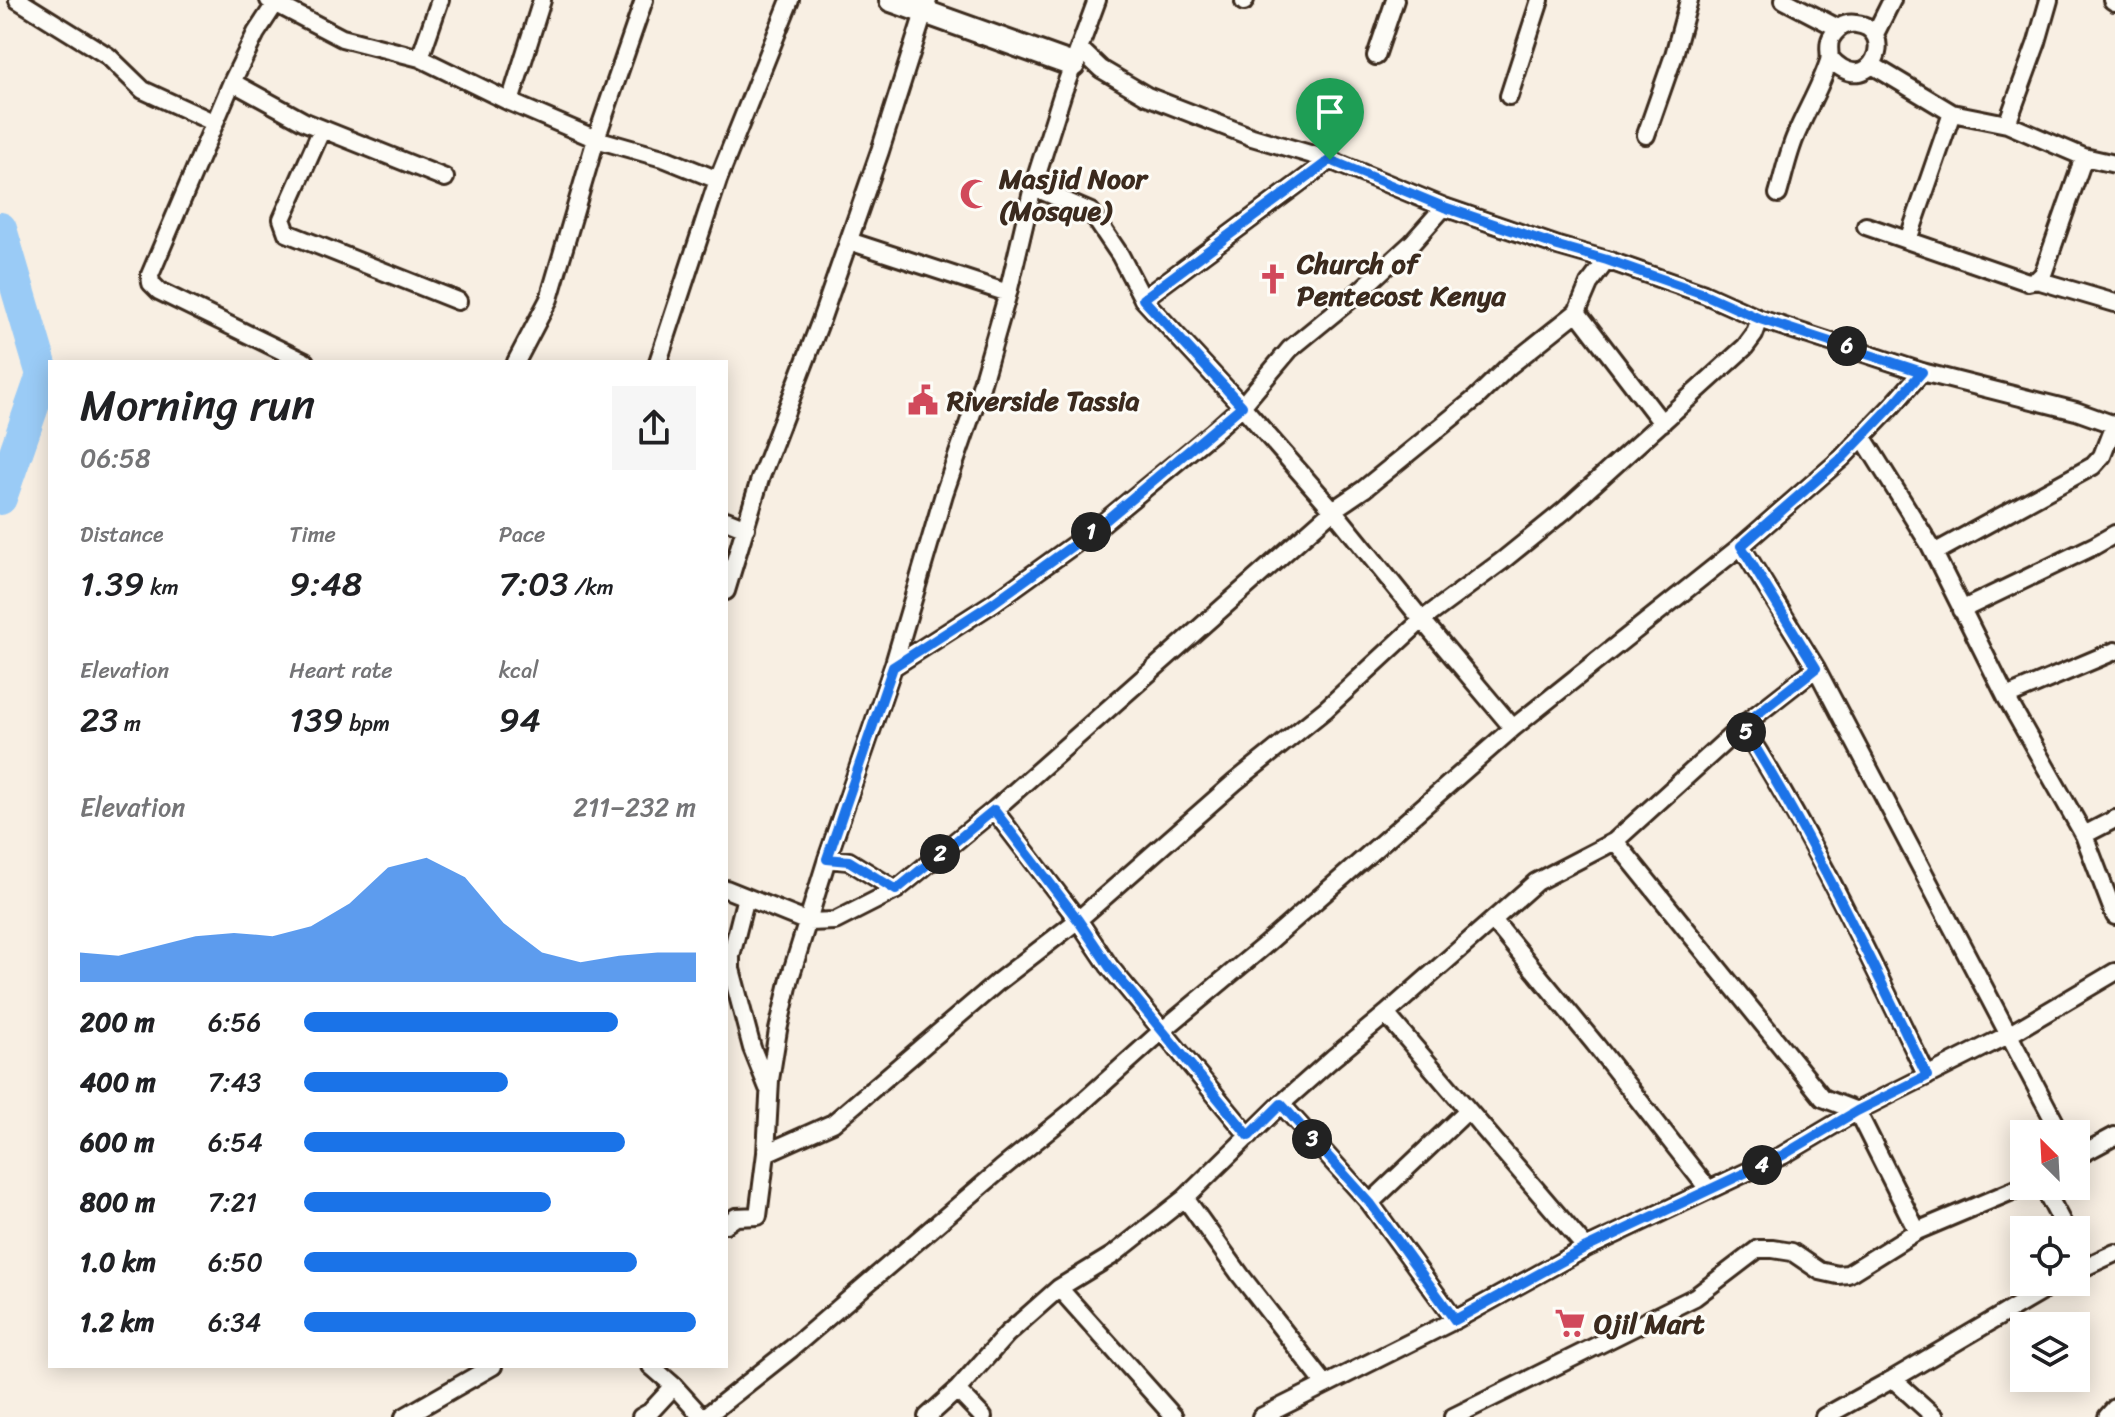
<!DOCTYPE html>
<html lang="en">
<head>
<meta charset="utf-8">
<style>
	:root { --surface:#fff; --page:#f6f6f6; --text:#202124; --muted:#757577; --accent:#1a73e8 }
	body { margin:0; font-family:Sriracha,sans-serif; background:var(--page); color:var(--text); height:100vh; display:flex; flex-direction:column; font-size:30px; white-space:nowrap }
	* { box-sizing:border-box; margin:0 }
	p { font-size:26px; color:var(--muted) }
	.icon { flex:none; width:44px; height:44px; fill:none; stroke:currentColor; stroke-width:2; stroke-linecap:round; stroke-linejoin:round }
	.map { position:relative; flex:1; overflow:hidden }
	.details { position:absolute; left:48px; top:360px; width:680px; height:1008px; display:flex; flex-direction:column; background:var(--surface); border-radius:0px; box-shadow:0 4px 20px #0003 }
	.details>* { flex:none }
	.needle { width:52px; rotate:336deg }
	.buttons { position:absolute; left:2010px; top:1120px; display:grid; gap:16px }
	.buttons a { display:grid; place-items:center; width:80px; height:80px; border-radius:0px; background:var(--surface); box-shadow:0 4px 20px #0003; font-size:40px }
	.pin { position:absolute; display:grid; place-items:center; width:68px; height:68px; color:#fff; margin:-82px -34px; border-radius:50% 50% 50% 0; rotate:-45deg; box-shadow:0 0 8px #0007 }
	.pin .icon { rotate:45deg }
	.km { position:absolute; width:40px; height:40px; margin:-20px; border-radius:50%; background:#222; color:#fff; font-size:22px; line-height:40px; text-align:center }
	.round { display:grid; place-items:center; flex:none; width:84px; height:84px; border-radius:0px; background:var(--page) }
	.headline { display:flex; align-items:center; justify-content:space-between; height:136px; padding:0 32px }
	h1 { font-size:44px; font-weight:600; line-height:60px }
	.stats { display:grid; grid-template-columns:repeat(3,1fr); gap:12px; height:136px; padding:8px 32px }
	.stats div { display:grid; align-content:center }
	.stats b { font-size:34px; font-weight:600 }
	.stats small { font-size:22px; font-weight:400 }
	.stats p { font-size:22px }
	.chart { height:224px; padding:16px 32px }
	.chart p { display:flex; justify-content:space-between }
	.chart svg { width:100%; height:144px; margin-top:8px; fill:var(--accent); opacity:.7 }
	ul { padding:0 32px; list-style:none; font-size:26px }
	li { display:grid; grid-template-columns:128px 96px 1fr; align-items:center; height:60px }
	li i { height:20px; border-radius:10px; background:var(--accent) }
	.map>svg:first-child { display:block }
</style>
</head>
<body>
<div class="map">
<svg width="2115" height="1417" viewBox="0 0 2115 1417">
	<rect width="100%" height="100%" fill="#f8efe3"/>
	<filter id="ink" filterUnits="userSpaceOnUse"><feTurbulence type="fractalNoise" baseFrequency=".0125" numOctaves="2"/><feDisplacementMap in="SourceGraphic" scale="16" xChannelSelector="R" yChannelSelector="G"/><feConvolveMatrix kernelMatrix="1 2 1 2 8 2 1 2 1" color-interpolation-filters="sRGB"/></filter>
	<g filter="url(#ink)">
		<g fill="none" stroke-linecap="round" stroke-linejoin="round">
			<!-- river -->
			<path stroke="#9acbf6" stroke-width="34" d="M0 229 43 375 0 498"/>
			<!-- street casing -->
			<g stroke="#3b2a1e" stroke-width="22">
				<path id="street" d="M18 0 108 56 143 90 215 123
					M269 0 342 38 420 58 510 102 596 139 666 159 718 180
					M1784 0 1838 28
					M2112 0 2115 2
					M1244 2 1245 0
					M275 4 256 33 232 82 150 275 151 283 159 291 305 362
					M1875 34 1892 0
					M1080 49 1101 69 1147 96 1252 137 1330 160 1444 207 1558 246 1607 260 1704 294 1760 319 1922 372 2076 411 2115 425
					M1376 56 1395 0
					M420 58 440 0
					M1872 65 1952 113 2007 124 2084 157 2115 164
					M232 82 305 122 445 178
					M1509 96 1540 0
					M510 102 542 0
					M2007 124 2037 42 2049 0
					M322 129 282 219 287 233 458 301
					M1646 135 1674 55 1689 0
					M1033 187 1091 212 1120 255 1143 299 1242 406 1333 510 1422 620 1513 728
					M1778 194C1784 174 1788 153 1796 135 1806 111 1821 86 1829 61 1831 53 1827 46 1831 38 1837 28 1845 22 1856 24 1899 28 1871 103 1830 58
					M1866 226 2028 282 2037 280 2043 274 2084 157
					M1908 240 1952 113
					M849 241 1008 293
					M2037 280 2115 303
					M1143 299 1330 160
					M1577 312 1662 423
					M516 362 549 299 596 139 644 0
					M658 362 718 180 790 0
					M1862 436 1930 545 2006 697 2084 835 2115 916
					M726 520 746 528
					M1741 546 1816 668 2061 1134
					M1934 553 2093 466 2102 456 2114 425
					M726 591 760 479 821 320 880 151 928 0
					M1961 610 2094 546 2115 534
					M893 667 993 603 1093 531 1213 432 1242 406 1290 349 1351 299 1412 243 1444 207
					M2006 697 2115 651
					M1742 726C1814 837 1869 957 1927 1076
					M994 810 1078 920 1109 966 1249 1136
					M2084 835 2115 819
					M1615 841 1823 1098 1857 1111 1917 1231
					M827 859 849 861 896 890 994 810 1333 510 1364 489 1476 398 1508 367 1577 312 1589 284 1607 260
					M726 889 808 922 835 921 896 890
					M746 897 731 956V969L752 1048 768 1088
					M1493 920 1595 1044 1709 1190
					M1386 1014 1586 1248
					M1281 1104 1370 1203 1455 1320
					M766 1153 833 1123 999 981 1078 920 1235 782 1326 709 1422 620 1502 561 1565 510 1745 347 1754 335 1760 319
					M2076 1157 2115 1136
					M2043 1186 2066 1230
					M1185 1198 1241 1276 1325 1384
					M1370 1203 1468 1110
					M726 1224 736 1217 758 1216 766 1153 770 1080 778 1030 790 978 827 859 893 667 944 494 980 390 1008 293 1033 187 1063 92 1097 0
					M2076 1249 2085 1266
					M2076 1271 2115 1253
					M1059 1288 1174 1417
					M651 1366 674 1386 702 1417
					M1893 1379 1935 1417
					M957 1390 983 1417
					M404 1417 493 1366
					M641 1417 650 1412 674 1386
					M705 1417 791 1349 1001 1169 1075 1109 1163 1030 1264 946 1513 728 1741 546 1842 458 1893 405 1922 372
					M927 1417 957 1390 1007 1334 1059 1288 1113 1255 1185 1198 1281 1104 1333 1058 1386 1014 1536 882 1615 841 1742 726 1816 668
					M1261 1417 1455 1320 1586 1248 1783 1155 1857 1111 2010 1034 2115 972
					M1453 1417 1695 1297 1758 1249H1773L1792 1252 1820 1271 1838 1275 1848 1274 1917 1231 2024 1186
					M1824 1417 1893 1379 2058 1282
					M2107 1417 2115 1408"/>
			</g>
			<!-- secondary casing -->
			<g stroke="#3b2a1e" stroke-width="28">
				<path id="secondary" d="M891 0 1073 65"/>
			</g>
			<!-- street -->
			<use href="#street" stroke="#fdfcf7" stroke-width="16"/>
			<!-- secondary -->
			<use href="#secondary" stroke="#fdfcf7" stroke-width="22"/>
		</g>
	</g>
	<g fill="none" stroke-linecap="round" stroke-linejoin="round" filter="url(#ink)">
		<!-- route casing -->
		<g stroke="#fff" stroke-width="16">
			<path id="route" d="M1330 160 1444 207 1558 246 1607 260 1704 294 1760 319 1922 372 1893 405 1842 458 1741 546 1816 668 1742 726C1813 838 1869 957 1927 1076L1857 1111 1783 1155 1586 1248 1455 1320 1370 1203 1281 1104 1249 1136 1109 966 1078 920 994 810 896 890 849 861 827 859 893 667 993 603 1093 531 1242 406 1143 299Z"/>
		</g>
		<!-- route -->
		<use href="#route" stroke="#1a73e8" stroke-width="10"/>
	</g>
	<!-- icons -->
	<defs>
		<g id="mosque-bare" transform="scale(2.4)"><path d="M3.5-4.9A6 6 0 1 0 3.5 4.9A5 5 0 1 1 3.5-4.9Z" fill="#d1495b" stroke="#fdfcf7" stroke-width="2.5" paint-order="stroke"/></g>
		<g id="church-bare" transform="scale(2.4)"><path d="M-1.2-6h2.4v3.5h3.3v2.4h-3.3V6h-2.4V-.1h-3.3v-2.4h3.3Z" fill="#d1495b" stroke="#fdfcf7" stroke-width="2.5" paint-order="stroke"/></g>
		<g id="civic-bare" transform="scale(2.4)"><path d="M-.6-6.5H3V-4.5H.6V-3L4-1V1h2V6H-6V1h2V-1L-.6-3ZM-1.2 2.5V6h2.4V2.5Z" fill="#d1495b" stroke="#fdfcf7" stroke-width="2.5" paint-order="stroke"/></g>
		<g id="supermarket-bare" transform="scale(2.4)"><path d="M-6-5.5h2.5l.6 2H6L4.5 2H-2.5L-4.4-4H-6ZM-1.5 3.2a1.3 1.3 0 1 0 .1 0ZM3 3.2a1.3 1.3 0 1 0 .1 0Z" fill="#d1495b" stroke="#fdfcf7" stroke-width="2.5" paint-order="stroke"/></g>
	</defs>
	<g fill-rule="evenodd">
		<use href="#mosque-bare" x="975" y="194"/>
		<use href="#church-bare" x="1273" y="279"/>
		<use href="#civic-bare" x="923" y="400"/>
		<use href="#supermarket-bare" x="1570" y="1323"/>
	</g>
	<g text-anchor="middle" stroke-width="6" stroke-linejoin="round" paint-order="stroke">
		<!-- poi labels -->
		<g font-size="28" font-weight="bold" fill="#3b2a1e" stroke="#fdfcf7" text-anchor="start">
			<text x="999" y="188">Masjid Noor<tspan x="999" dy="32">(Mosque)</tspan></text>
			<text x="1297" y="273">Church of<tspan x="1297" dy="32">Pentecost Kenya</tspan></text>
			<text x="947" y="410">Riverside Tassia</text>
			<text x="1594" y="1333">Ojil Mart</text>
		</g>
	</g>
</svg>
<div class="buttons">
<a><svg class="needle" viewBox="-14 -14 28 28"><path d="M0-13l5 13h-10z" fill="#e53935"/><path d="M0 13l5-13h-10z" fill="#757577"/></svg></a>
<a><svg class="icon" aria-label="locate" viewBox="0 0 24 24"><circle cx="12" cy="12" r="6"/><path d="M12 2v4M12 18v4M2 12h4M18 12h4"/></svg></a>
<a><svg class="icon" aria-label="layers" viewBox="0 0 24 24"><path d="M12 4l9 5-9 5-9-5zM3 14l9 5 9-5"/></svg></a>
</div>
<div class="pin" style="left:1330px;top:160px;background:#1e9e55"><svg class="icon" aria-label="arrive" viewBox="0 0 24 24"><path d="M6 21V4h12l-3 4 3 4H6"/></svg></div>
<b class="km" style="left:1091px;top:532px">1</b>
<b class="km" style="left:940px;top:854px">2</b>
<b class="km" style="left:1312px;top:1139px">3</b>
<b class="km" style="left:1762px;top:1165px">4</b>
<b class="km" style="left:1746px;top:732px">5</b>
<b class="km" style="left:1847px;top:346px">6</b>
<section class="details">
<div class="headline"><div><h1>Morning run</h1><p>06:58</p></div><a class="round"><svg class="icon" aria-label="share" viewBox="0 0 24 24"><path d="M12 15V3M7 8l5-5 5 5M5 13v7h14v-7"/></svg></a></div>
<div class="stats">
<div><p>Distance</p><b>1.39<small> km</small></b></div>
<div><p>Time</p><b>9:48</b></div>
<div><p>Pace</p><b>7:03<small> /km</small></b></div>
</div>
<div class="stats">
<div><p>Elevation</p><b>23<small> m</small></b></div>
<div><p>Heart rate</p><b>139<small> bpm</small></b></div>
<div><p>kcal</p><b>94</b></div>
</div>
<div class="chart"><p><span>Elevation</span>211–232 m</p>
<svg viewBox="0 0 160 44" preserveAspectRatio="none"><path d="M0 44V35L10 36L20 33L30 30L40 29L50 30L60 27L70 20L80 9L90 6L100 12L110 26L120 35L130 38L140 36L150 35L160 35V44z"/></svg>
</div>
<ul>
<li><b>200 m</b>6:56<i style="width:80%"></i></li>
<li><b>400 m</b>7:43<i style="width:52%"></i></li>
<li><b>600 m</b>6:54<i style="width:82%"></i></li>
<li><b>800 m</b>7:21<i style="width:63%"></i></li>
<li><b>1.0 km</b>6:50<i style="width:85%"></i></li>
<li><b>1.2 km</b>6:34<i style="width:100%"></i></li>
</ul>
</section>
</div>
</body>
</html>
